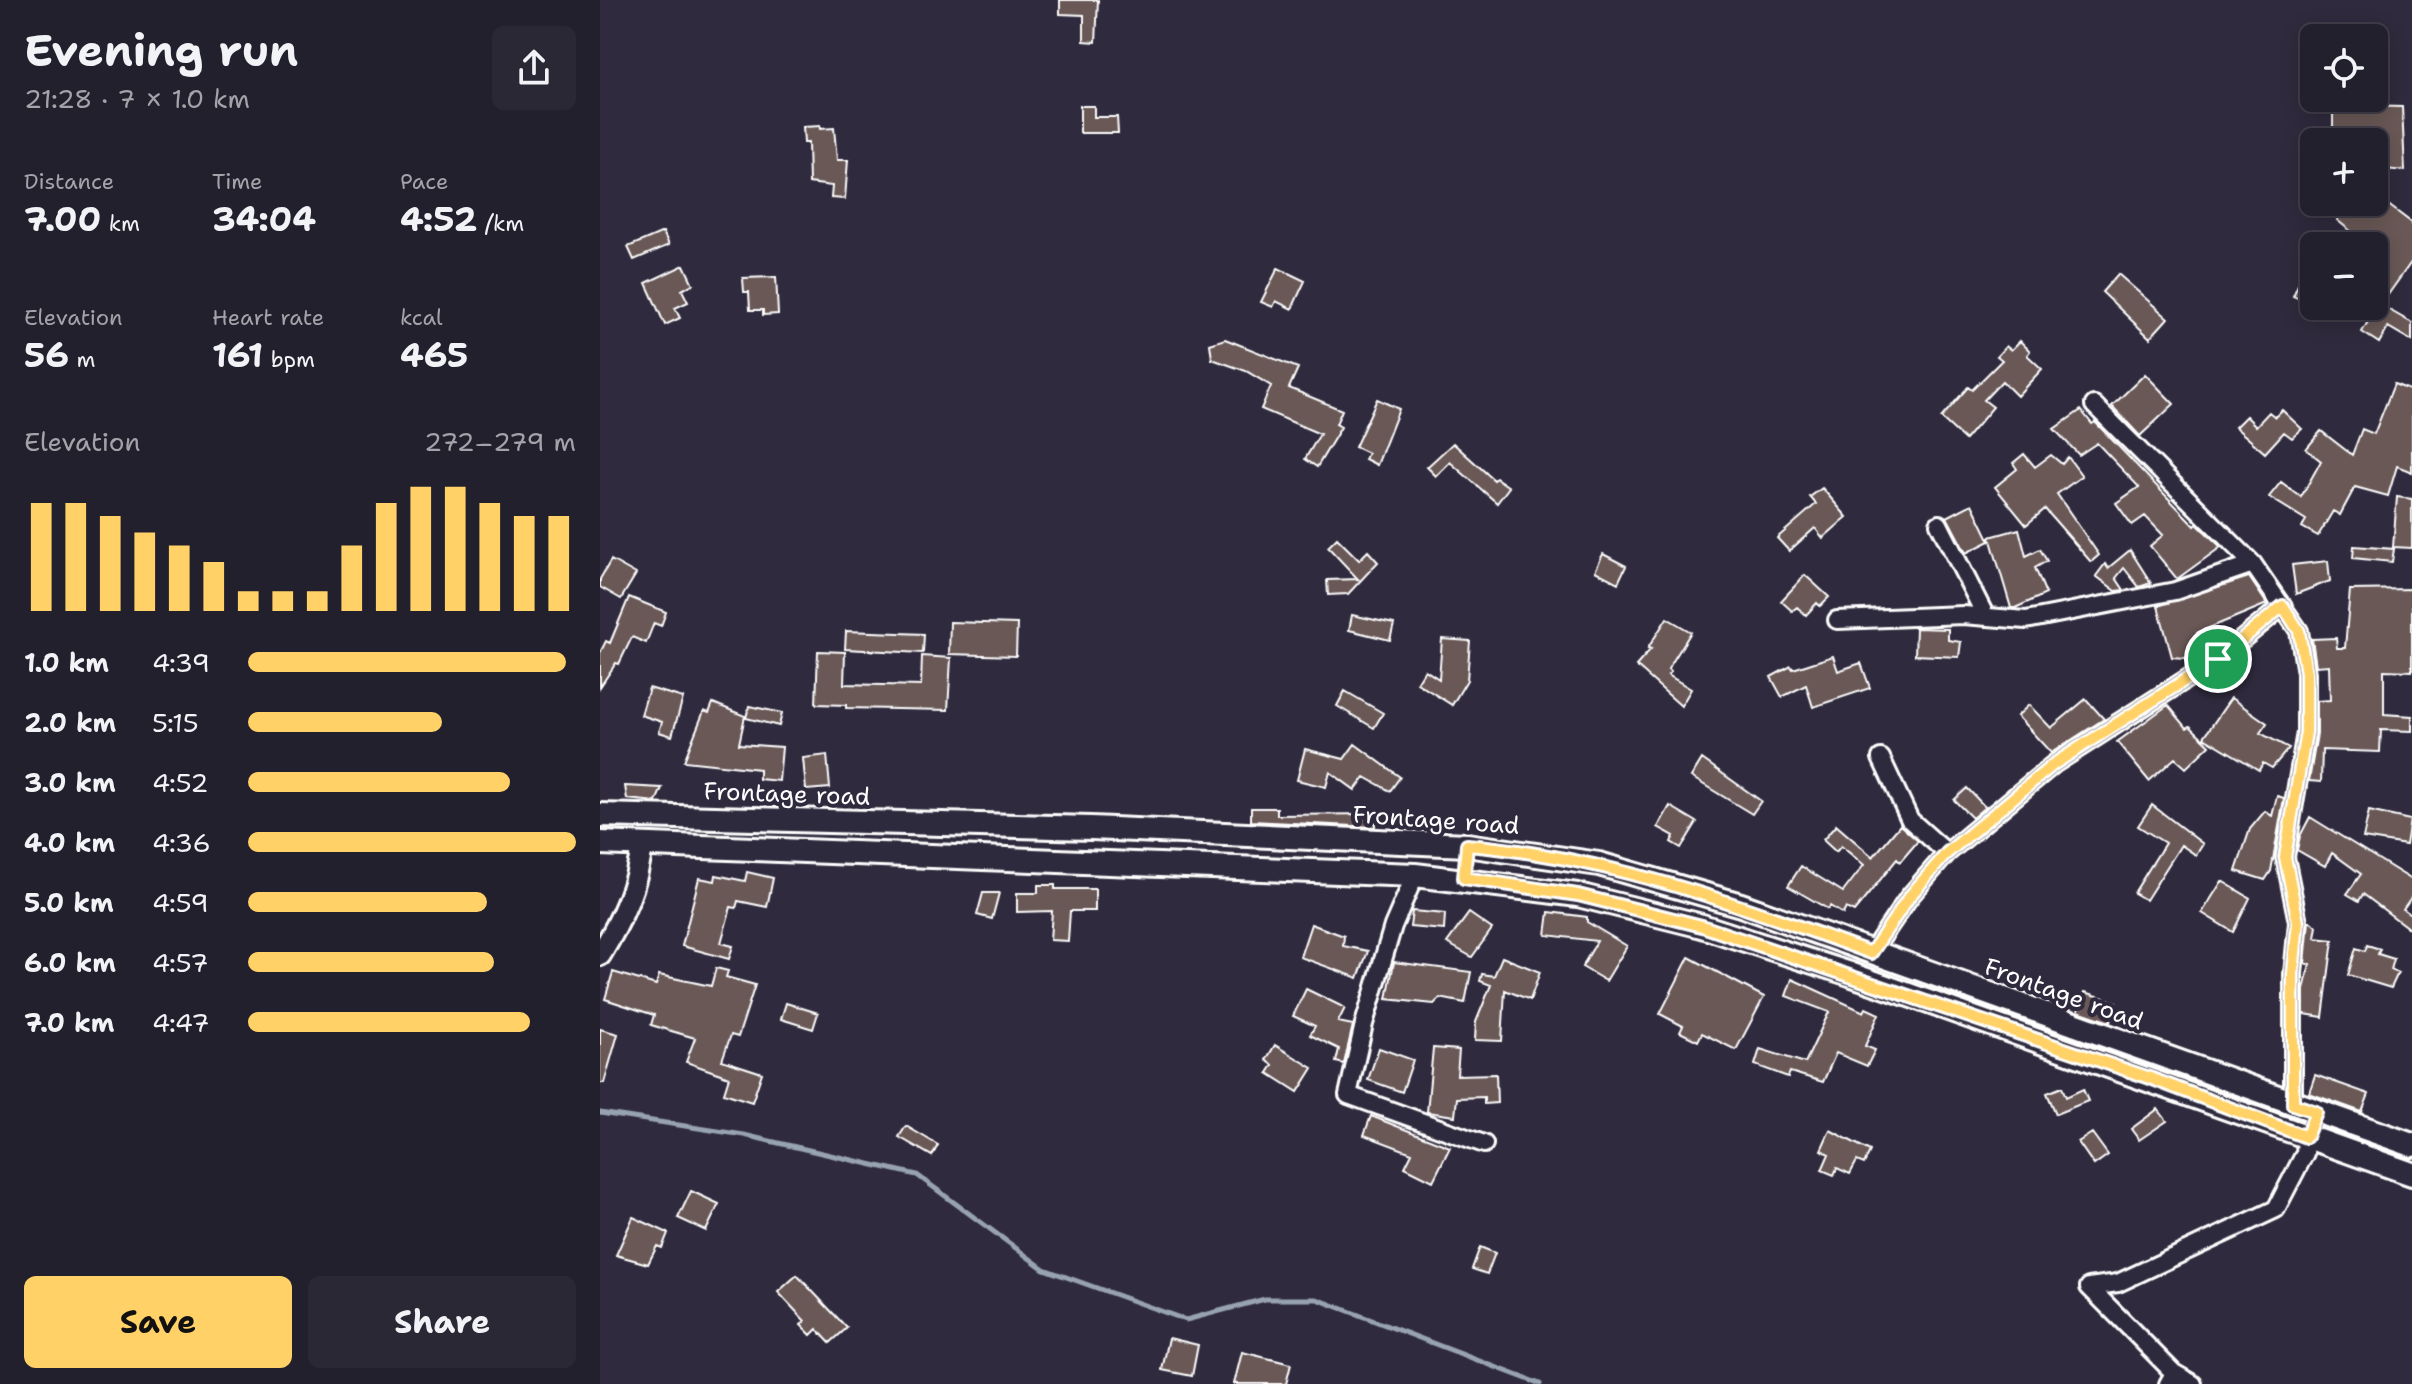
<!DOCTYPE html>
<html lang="en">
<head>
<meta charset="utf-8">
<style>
	:root { --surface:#23202e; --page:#2b2836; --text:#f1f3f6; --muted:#a3a3aa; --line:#403e4a; --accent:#ffd166 }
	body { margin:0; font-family:"Shantell Sans",sans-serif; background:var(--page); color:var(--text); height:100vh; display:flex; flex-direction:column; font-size:30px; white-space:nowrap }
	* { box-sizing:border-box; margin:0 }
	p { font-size:26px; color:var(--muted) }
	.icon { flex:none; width:44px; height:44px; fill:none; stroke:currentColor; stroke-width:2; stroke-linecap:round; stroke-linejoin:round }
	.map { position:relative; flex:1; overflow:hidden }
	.panel { display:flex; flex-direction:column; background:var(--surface); width:600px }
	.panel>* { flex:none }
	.tools { position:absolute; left:1700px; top:24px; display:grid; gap:16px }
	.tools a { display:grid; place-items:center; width:88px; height:88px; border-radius:12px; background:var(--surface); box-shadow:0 4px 20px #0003,0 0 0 2px var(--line); font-size:40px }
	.pin { position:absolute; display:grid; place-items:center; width:68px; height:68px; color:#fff; margin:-34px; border:4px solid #fff; border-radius:50%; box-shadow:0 2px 8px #0007 }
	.round { display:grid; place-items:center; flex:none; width:84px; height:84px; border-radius:12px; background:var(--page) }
	.headline { display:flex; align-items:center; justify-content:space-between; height:136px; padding:0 24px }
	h1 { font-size:44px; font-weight:700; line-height:60px }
	.figures { display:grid; grid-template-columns:repeat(3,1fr); gap:12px; height:136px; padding:8px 24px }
	.figures div { display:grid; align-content:center }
	.figures b { font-size:34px; font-weight:700 }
	.figures small { font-size:22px; font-weight:400 }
	.figures p { font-size:22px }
	.chart { height:224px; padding:16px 24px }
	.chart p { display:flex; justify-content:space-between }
	.chart svg { width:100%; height:144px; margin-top:8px; stroke:var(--accent); stroke-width:6 }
	.button { display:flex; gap:16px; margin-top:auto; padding:16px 24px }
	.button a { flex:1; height:92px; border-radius:12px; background:var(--accent); color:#111; font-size:32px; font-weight:700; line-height:92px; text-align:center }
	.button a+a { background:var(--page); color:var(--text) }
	ul { padding:0 24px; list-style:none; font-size:26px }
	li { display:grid; grid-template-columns:128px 96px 1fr; align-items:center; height:60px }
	li i { height:20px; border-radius:10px; background:var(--accent) }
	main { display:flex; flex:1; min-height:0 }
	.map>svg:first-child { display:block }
</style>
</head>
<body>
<main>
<section class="panel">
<div class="headline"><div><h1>Evening run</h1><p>21:28 · 7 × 1.0 km</p></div><a class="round"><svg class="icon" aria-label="share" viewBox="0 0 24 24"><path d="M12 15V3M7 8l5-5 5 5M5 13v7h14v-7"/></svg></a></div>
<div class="figures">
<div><p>Distance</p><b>7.00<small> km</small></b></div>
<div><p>Time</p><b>34:04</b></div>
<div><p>Pace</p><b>4:52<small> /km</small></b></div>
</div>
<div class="figures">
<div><p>Elevation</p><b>56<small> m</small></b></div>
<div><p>Heart rate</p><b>161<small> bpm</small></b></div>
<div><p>kcal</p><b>465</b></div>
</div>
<div class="chart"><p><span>Elevation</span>272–279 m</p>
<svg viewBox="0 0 160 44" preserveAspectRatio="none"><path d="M5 44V11M15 44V11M25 44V15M35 44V20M45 44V24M55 44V29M65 44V38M75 44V38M85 44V38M95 44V24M105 44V11M115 44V6M125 44V6M135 44V11M145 44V15M155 44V15"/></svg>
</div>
<ul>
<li><b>1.0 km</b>4:39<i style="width:97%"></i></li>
<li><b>2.0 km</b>5:15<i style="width:59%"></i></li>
<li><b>3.0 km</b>4:52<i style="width:80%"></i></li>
<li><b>4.0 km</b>4:36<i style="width:100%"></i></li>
<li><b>5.0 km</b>4:59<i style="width:73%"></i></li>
<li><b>6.0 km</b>4:57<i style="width:75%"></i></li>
<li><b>7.0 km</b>4:47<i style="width:86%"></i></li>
</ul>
<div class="button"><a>Save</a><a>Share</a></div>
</section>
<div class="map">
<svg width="1812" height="1384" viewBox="0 0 1812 1384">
	<rect width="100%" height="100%" fill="#2f2a3d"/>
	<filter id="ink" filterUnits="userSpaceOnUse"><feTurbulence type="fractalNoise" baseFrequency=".0125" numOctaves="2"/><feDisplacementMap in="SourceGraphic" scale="16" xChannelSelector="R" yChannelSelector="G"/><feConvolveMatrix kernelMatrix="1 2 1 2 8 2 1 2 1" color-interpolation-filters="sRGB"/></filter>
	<g filter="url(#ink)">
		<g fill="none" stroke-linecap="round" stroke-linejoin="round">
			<!-- stream -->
			<path stroke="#98a3b2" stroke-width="5" d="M0 1113 144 1135 317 1175 444 1269 586 1320 665 1299H717L940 1384"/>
		</g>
		<!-- building -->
		<path fill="#695857" stroke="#fff" stroke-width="2" d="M460 0H498L496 42 484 41V15L460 14Z
			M480 106H494V117H517L518 133H480Z
			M1763 106 1802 107 1805 171 1774 168V142H1766L1765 130H1733V111H1763Z
			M220 126V129L234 128 237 160H248L245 199 231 198 232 186 209 183 208 143H204L203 127Z
			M1774 194 1812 223V261L1787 296 1774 287V246H1753L1759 238 1737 220 1751 202H1774Z
			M63 232 69 245 34 260 28 247Z
			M1714 248V305L1693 296Z
			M84 265 93 284 82 290 88 302 75 308 80 318 65 325 46 283Z
			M678 268 705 281 692 309 676 301 673 307 661 302Z
			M1518 274 1568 318 1550 338 1502 292Z
			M176 277 178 314 163 315V310H150L149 292H144L143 278Z
			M1752 306H1782L1812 323V341L1788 327 1779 343 1762 332 1770 318Z
			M625 339 698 368 689 388 742 410 736 424 741 427 717 467 705 459 720 434 661 409 671 386 646 371 612 359 610 344Z
			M1420 341 1430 351 1427 355 1442 369 1417 396 1402 381 1384 400 1393 407 1365 440 1341 418 1368 387 1372 390 1402 360 1397 356 1406 346 1411 350Z
			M1545 374 1574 404 1540 436 1512 406Z
			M1794 384 1812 391V472L1797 466 1788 496 1755 487 1740 515 1733 511 1718 536 1702 527 1706 520 1669 497 1681 482 1701 497 1721 461 1706 449 1721 431 1752 455 1762 429 1774 434Z
			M777 399 799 409 777 465 765 459 768 453 755 447Z
			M1481 410 1492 424 1495 422 1595 526 1597 524 1621 547 1577 579 1550 546 1563 535 1545 516 1532 525 1516 503 1539 487 1497 443 1479 455 1454 429Z
			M1682 410 1702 429 1692 438 1684 432 1665 453 1635 427 1646 416 1656 426 1669 412 1675 417Z
			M853 443 894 480 896 478 909 487 897 503 850 462 836 476 827 467Z
			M1424 454 1435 467 1451 455 1462 464 1468 457 1482 476 1457 494 1499 555 1491 562 1445 509 1426 525 1395 487 1417 469 1413 463Z
			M1222 488 1247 517 1223 538 1215 528 1189 551 1177 538 1216 504 1210 497Z
			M1797 497 1812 499V548L1793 547Z
			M1372 504 1390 541 1366 553 1347 517Z
			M1419 529 1426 556 1440 549 1447 561 1435 568 1446 594 1415 608H1411L1390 537Z
			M737 538 759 560 768 551 778 562 748 594 728 595 727 580 758 579 728 547Z
			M1754 546 1794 549 1792 562 1753 558Z
			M1530 550 1551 583 1539 587 1524 568 1516 578 1524 590 1516 591 1496 576 1505 564 1508 568Z
			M1003 554 1026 566 1018 583 995 571Z
			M11 560 36 574 21 599 0 587V579Z
			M1728 561 1730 581 1696 594 1692 565Z
			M1205 575 1229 597 1220 606 1217 603 1206 615 1197 607 1192 611 1181 601Z
			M1649 577 1667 604 1597 633V659L1572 657 1558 606Z
			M1812 589V671L1784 670V714L1812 716V731L1781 730 1780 752 1722 750 1721 782 1709 781 1717 734V701L1730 700 1729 665 1716 666 1712 639 1736 638 1737 648H1745L1750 590Z
			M29 597 66 612 61 626 54 623 46 643 32 637 19 664 16 663 0 687V653L6 641 10 643Z
			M752 615 794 624 790 640 749 630Z
			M1067 618 1091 632 1068 669 1071 672 1068 675 1091 689 1081 706 1036 666 1051 649 1048 648Z
			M350 622 417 624 416 656 349 654Z
			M1316 628 1348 629V640L1361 642 1359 657 1315 655Z
			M246 631 324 634 323 653 245 649Z
			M842 639 870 641 867 680 852 705 817 683 825 670 839 679Z
			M218 651 245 652 244 684 321 686 322 656 351 658 348 710 246 708V705L216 704Z
			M1233 656 1238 671 1261 663 1270 688 1213 707 1206 685 1182 697 1171 677 1191 666 1193 669Z
			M49 688 83 698 72 736 59 732 62 722 41 715Z
			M745 691 783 713 774 728 737 706Z
			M1631 698 1667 723 1660 733 1689 748 1672 768 1663 763 1659 770 1604 737Z
			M1486 699 1504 719 1451 753 1417 716 1429 705 1451 728Z
			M113 703 145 716 139 744 182 747 179 781 159 779V769L84 761 104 711 109 713Z
			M1568 705 1587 728 1590 726 1610 745 1586 768 1575 758 1549 781 1517 742Z
			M149 706 182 713 179 726 146 718Z
			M755 744 800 777 790 791 765 777 755 790 730 772 726 787 697 780 705 749 744 759Z
			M227 755 230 788 206 790 203 758Z
			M1102 759 1161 801 1152 814 1091 777Z
			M25 786 62 788 56 802 27 799Z
			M1367 788 1385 807 1372 818 1354 800Z
			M1677 796 1684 798 1671 871 1665 880 1636 871 1650 829 1665 811 1672 816Z
			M1552 805 1603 844 1596 855 1581 845 1546 900 1534 893 1565 843 1538 826Z
			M1070 806 1097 822 1081 848 1071 842 1074 836 1058 827Z
			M651 808H677V815L775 814V827L651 821Z
			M1769 811 1810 820 1806 845 1763 838Z
			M1710 817 1812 880V896L1803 909 1812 915V931L1763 894 1759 901 1747 894 1761 874 1732 853 1725 866 1697 850 1700 836Z
			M1236 825 1273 857 1300 825 1318 841 1300 862 1297 859 1254 912 1246 908 1243 914 1230 906 1228 909 1188 886 1201 866 1243 892 1264 865 1241 846 1236 852 1223 840Z
			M147 872 173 878 167 907 138 901 136 908 131 907 121 943 133 946 129 959 82 946 99 878 115 881 116 875 145 881Z
			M1622 881 1650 898 1633 932 1602 913Z
			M438 885H455V889H495V911H470L468 941 450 940 452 911 417 912V893H438Z
			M383 893H399L392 919 377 915Z
			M812 911 845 914 844 930 810 927Z
			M949 912 987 917V922L1027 946 1006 981 982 967 997 941 946 935Z
			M869 913 892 929 872 957 847 943Z
			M1709 921 1717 926 1715 938 1733 940 1723 1017 1704 1014V990L1710 964H1705Z
			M711 924 744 936 743 946 768 951 758 978 700 957Z
			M1767 945 1780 949 1778 954 1794 959 1791 970 1798 973 1791 988 1748 975 1756 948 1765 951Z
			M902 957 940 972 930 1000 905 990 902 1041 875 1040 876 1022 891 985 880 981 882 974 894 976Z
			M1089 957 1164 997 1136 1050 1102 1033 1098 1041 1080 1032 1083 1026 1060 1014Z
			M794 962 871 972 865 1003 840 998 834 1004 787 999Z
			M116 968 128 971 126 977 155 985 138 1037 131 1035 122 1060 162 1073 152 1102 124 1093 129 1077 86 1062 95 1038 51 1025 54 1015 5 999 13 972 56 985 59 975 111 986Z
			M1192 979 1264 1012 1266 1008 1279 1014 1265 1046 1275 1050 1267 1066 1236 1053 1223 1082 1190 1072 1188 1077 1155 1065 1160 1049 1205 1063 1229 1012 1186 996Z
			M706 989 745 1008 738 1022 753 1025 744 1064 736 1062 739 1049 710 1035 715 1026 693 1016Z
			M1485 992 1516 1002 1510 1022 1478 1011Z
			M186 1003 218 1013 213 1029 181 1019Z
			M0 1029 18 1034 4 1083H0Z
			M675 1045 713 1068 698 1092 668 1073 673 1065 666 1060Z
			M779 1048 813 1060 802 1092 768 1080Z
			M833 1048 859 1050 857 1075 896 1074 897 1103 884 1104V1097L857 1098 855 1116 827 1112Z
			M1715 1075 1769 1094 1762 1112 1709 1093Z
			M1462 1087 1466 1097 1483 1089 1488 1101 1456 1114 1447 1093Z
			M1558 1109 1567 1121 1539 1140 1531 1129Z
			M771 1116 850 1147 833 1181 805 1167 812 1153 764 1135Z
			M306 1126 338 1145 332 1156 299 1137Z
			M1230 1130 1270 1151 1264 1164 1257 1161 1250 1174 1237 1168 1234 1175 1222 1170 1229 1154 1221 1150Z
			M1492 1133 1508 1155 1494 1165 1478 1142Z
			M91 1191 119 1204 106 1231 78 1218Z
			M33 1217 68 1233 62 1248 57 1246 48 1264 16 1255Z
			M880 1247 895 1253 887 1274 872 1269Z
			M197 1275 247 1328 230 1343 217 1329 211 1335 201 1325 205 1321 178 1292Z
			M569 1338 598 1345 592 1376 562 1370Z
			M642 1352 691 1364 686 1384H634Z"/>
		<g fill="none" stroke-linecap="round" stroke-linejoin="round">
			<!-- minor casing -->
			<g stroke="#fff" stroke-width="22">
				<path id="minor" d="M1494 405 1653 564 1699 631 1706 673V732L1685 857 1698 922 1693 974V1104
					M1339 524 1386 617
					M1237 620 1363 615 1426 620 1575 591 1653 564
					M1281 758 1310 820 1347 853
					M815 875 793 926 764 1024 748 1095 884 1144
					M1271 953 1309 897 1347 853 1454 764 1618 659 1683 606
					M1574 1373 1593 1384
					M1568 1384 1574 1373 1489 1287 1518 1283 1676 1209 1705 1153 1706 1137 1716 1112"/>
			</g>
			<!-- tertiary casing -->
			<g stroke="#fff" stroke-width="26">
				<path id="tertiary" d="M0 955C22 919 37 886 42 845"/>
			</g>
			<!-- secondary casing -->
			<g stroke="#fff" stroke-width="28">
				<path id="secondary" d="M0 815 491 828 867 845 999 864 1141 905 1812 1145
					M0 843 815 875 978 895 1102 926 1250 974 1812 1174"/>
			</g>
			<!-- minor -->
			<use href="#minor" stroke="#2f2a3d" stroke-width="16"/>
			<!-- tertiary -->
			<use href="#tertiary" stroke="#2f2a3d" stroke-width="20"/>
			<!-- secondary -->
			<use href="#secondary" stroke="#2f2a3d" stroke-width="22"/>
		</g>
	</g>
	<g fill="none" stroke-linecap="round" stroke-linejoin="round" filter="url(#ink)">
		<!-- route casing -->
		<g stroke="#fff" stroke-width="16">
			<path id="route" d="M1683 606 1699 631 1706 673V732L1685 857 1698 922 1693 974V1104L1716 1112 1706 1137 1550 1078 1102 926 978 895 864 878 867 845C1008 857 1139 904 1271 953L1309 897 1347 853 1454 764 1618 659Z"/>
		</g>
		<!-- route -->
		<use href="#route" stroke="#ffd166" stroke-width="10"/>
	</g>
	<g text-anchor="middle" stroke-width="8" stroke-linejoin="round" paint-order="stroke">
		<!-- street labels -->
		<g font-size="24" fill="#fff" stroke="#2f2a3d">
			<text transform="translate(187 794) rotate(2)" y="8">Frontage road</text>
			<text transform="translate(836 820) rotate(4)" y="8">Frontage road</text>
			<text transform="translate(1464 994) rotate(20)" y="8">Frontage road</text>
		</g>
	</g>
</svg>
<div class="tools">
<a><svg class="icon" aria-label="locate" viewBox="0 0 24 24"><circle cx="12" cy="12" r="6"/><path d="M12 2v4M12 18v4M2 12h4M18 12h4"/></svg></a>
<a>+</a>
<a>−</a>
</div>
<div class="pin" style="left:1618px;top:659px;background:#1e9e55"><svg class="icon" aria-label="arrive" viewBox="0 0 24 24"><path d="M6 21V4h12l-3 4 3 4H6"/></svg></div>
</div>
</main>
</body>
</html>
